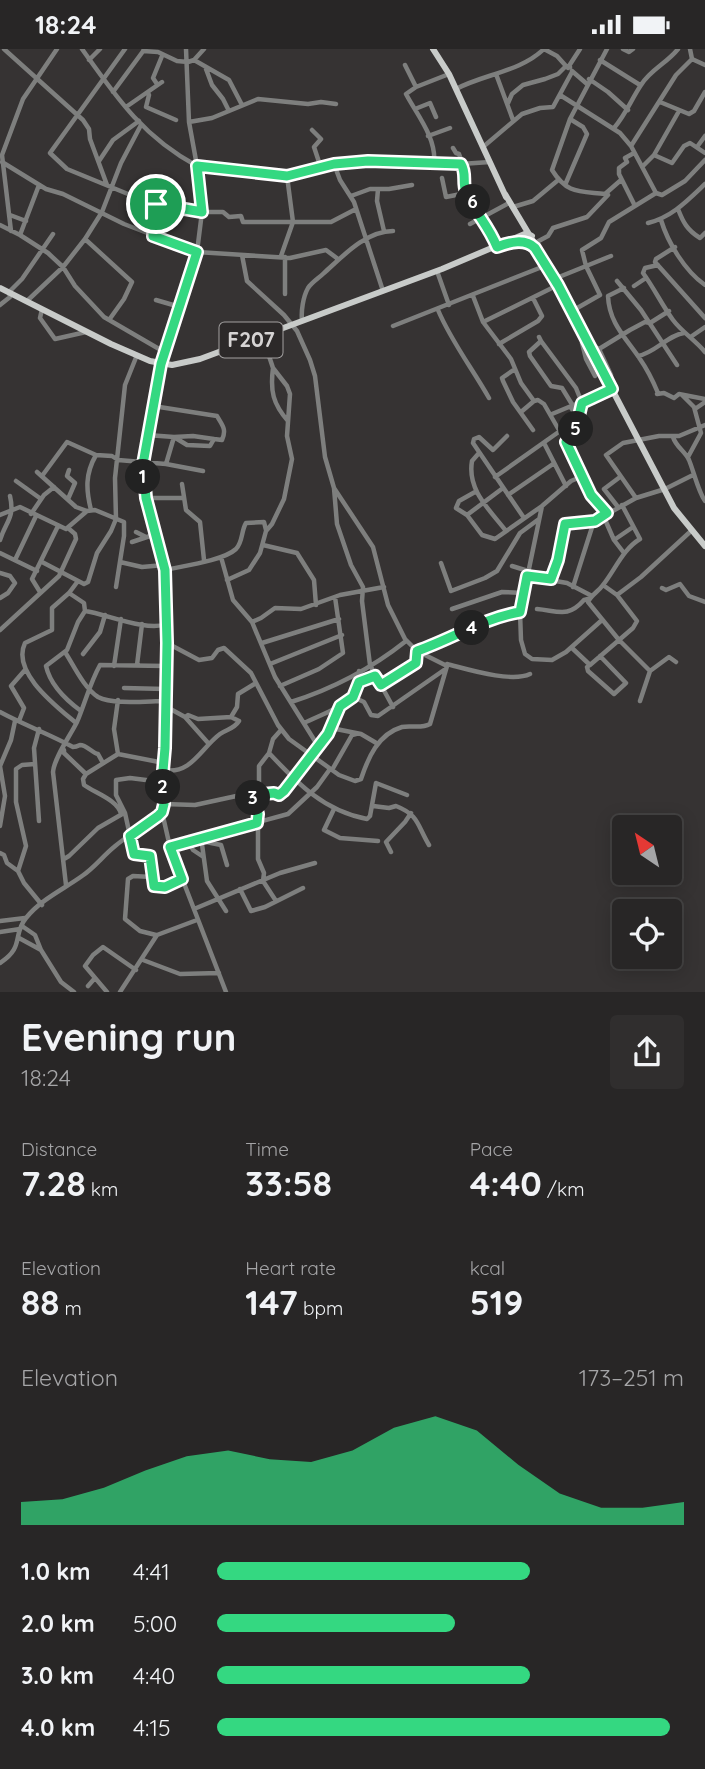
<!DOCTYPE html>
<html lang="en">
<head>
<meta charset="utf-8">
<style>
	:root { --surface:#282626; --page:#302e2e; --text:#f1f3f6; --muted:#a5a5a7; --line:#444343; --accent:#34d881 }
	body { margin:0; font-family:Quicksand,sans-serif; background:var(--page); color:var(--text); height:100vh; display:flex; flex-direction:column; font-size:26px; white-space:nowrap }
	* { box-sizing:border-box; margin:0 }
	p { font-size:23px; color:var(--muted) }
	.icon { flex:none; width:38px; height:38px; fill:none; stroke:currentColor; stroke-width:2; stroke-linecap:round; stroke-linejoin:round }
	.map { position:relative; height:943px; overflow:hidden }
	.drawer { display:flex; flex-direction:column; background:var(--surface); flex:1 }
	.drawer>* { flex:none }
	.needle { width:46px; rotate:325deg }
	.controls { position:absolute; left:612px; top:766px; display:grid; gap:14px }
	.controls a { display:grid; place-items:center; width:70px; height:70px; border-radius:7px; background:var(--surface); box-shadow:0 4px 18px #0003,0 0 0 2px var(--line); font-size:35px }
	.pin { position:absolute; display:grid; place-items:center; width:60px; height:60px; color:#fff; margin:-30px; border:4px solid #fff; border-radius:50%; box-shadow:0 2px 7px #0007 }
	.km { position:absolute; width:35px; height:35px; margin:-18px; border-radius:50%; background:#222; color:#fff; font-size:19px; line-height:35px; text-align:center }
	.round { display:grid; place-items:center; flex:none; width:74px; height:74px; border-radius:7px; background:var(--page) }
	.headline { display:flex; align-items:center; justify-content:space-between; height:119px; padding:0 21px }
	h1 { font-size:38px; font-weight:700; line-height:52px }
	.figures { display:grid; grid-template-columns:repeat(3,1fr); gap:10px; height:119px; padding:7px 21px }
	.figures div { display:grid; align-content:center }
	.figures b { font-size:35px; font-weight:700 }
	.figures small { font-size:19px; font-weight:400 }
	.figures p { font-size:19px }
	.chart { height:196px; padding:14px 21px }
	.chart p { display:flex; justify-content:space-between }
	.chart svg { width:100%; height:126px; margin-top:7px; fill:var(--accent); opacity:.7 }
	ul { padding:0 21px; list-style:none; font-size:23px }
	li { display:grid; grid-template-columns:112px 84px 1fr; align-items:center; height:52px }
	li i { height:18px; border-radius:9px; background:var(--accent) }
	.status { display:flex; justify-content:space-between; align-items:center; height:49px; padding:0 35px; background:var(--surface); direction:ltr }
	.status svg { height:19px; fill:currentColor }
	.map>svg:first-child { display:block }
</style>
</head>
<body>
<div class="status"><b>18:24</b><svg viewBox="0 0 49 12"><path d="M0 12V9h3v3zM5 12V6h3v6zM10 12V3h3v9zM15 12V0h3v12zM26 1h20v11H26zM47 4h2v5h-2z"/></svg></div>
<div class="map">
<svg width="705" height="943" viewBox="0 0 705 943">
	<rect width="100%" height="100%" fill="#363333"/>
	<g fill="none" stroke-linecap="round" stroke-linejoin="round">
		<!-- minor -->
		<path stroke="#7e7f7e" stroke-width="4.5" d="M4 0 83 71 89 80 90 90 107 136
			M82 0C116 48 143 88 197 117L202 163 197 203 161 315 143 414 146 449 165 521 166 542 165 699 162 763 170 798 226 943
			M125 0 50 104 67 120 145 152 202 163H223L229 168 241 167 243 173H331L356 160
			M186 0 189 73 197 117 287 127 348 113 461 115 490 113
			M544 0 557 7 566 17
			M607 0 570 70 552 121C567 145 579 142 605 145L621 131
			M623 0 629 3 633 0
			M690 0 692 10
			M143 2 158 3 177 12 188 13 194 11 204 0
			M692 10 705 16
			M89 11 100 0
			M194 11 229 31 242 56
			M600 11 640 36
			M405 16 416 38
			M569 17 580 0
			M206 20 212 36 223 50 229 62
			M572 22 587 35
			M496 25 513 71
			M589 30 608 43 628 61
			M157 35 153 29 162 7
			M456 40C484 25 520 23 544 0
			M113 43 144 1
			M148 44 149 46 146 58 176 71
			M560 46 620 84 631 97 656 144
			M660 53 689 65 694 62 705 43
			M508 54 512 45 523 36 545 30 558 25 566 17 568 19 570 18 566 17
			M126 58 162 33
			M415 60 430 54 436 68
			M189 73 212 69 258 50 308 55 321 53 336 55
			M614 79C626 65 631 51 641 36 650 21 667 14 678 0
			M312 81 321 90 314 98 321 119
			M428 87 450 79
			M631 97 676 26 692 10
			M483 98 522 65 540 59 553 58 572 23
			M697 98 705 87
			M453 99 456 104 459 105 466 124 464 134 466 144 490 180 497 198
			M634 104 625 109 627 113 619 119V125L635 157
			M654 106 672 114 684 97 690 94 705 104
			M99 112 113 91 139 72
			M2 113 46 140 63 145 124 175 197 203 290 209 326 201 338 210
			M334 115 340 131 354 153 383 242
			M434 115C437 89 417 66 406 45L416 38 449 25
			M643 117 654 106 679 62
			M442 129 446 148 466 144
			M565 136 587 85 583 78 570 70
			M378 140 377 152 384 182
			M351 147 370 140H389L412 136
			M513 158 533 152 557 132
			M678 160C683 173 687 181 700 189L705 184
			M10 166 26 172
			M661 171C668 194 685 222 705 236
			M648 174C672 168 687 152 705 135
			M470 175 509 154
			M0 176 20 186 48 204 63 218 75 237 104 268 166 304
			M11 182 2 106 23 50 57 0
			M20 186 39 136
			M153 187 156 154
			M85 190 132 233 124 250 109 271
			M535 194 548 187 553 179 587 168 608 146
			M675 198 656 210 655 213 705 269
			M242 206 247 232 284 266 297 282 310 311 315 327 325 408 334 439 337 475 351 516 363 538 362 552 370 616 393 658
			M281 207 293 173 287 127
			M658 216 645 219 643 224C654 239 662 256 673 271 682 283 695 291 705 303
			M437 222 449 256
			M554 230 611 207
			M617 232 641 261 677 316
			M634 237 646 229
			M624 239 608 247C609 274 626 289 640 310 647 320 653 332 658 344
			M285 245V208
			M473 247 483 273 511 310 521 334 534 352 538 351 544 355 579 416 591 446 607 464
			M156 251 180 258
			M27 252 63 218 85 190 102 163 121 114 141 76
			M0 256 10 248 9 243 22 230 53 185
			M42 260 40 269 55 290 86 283
			M438 261C451 292 472 319 489 349
			M572 262 600 246 586 217 582 201 601 189 609 173 656 144 662 146 685 132 705 111
			M302 272C301 262 303 248 308 239 312 233 319 229 324 224 343 207 366 182 393 182
			M483 273 558 236
			M393 277 547 216
			M692 287 705 278
			M539 288 541 292 529 303 530 307 551 337 562 339 573 357
			M585 288 582 294 586 310 595 327
			M541 292 576 339 582 354 576 380 566 393
			M588 294 599 300 630 281 645 273 650 274 669 262
			M499 295 538 272 542 267 533 249
			M638 307C655 304 668 286 684 284
			M273 319C270 342 273 355 288 372
			M515 320 502 329 503 332 513 353 533 381
			M657 345 664 344 674 349 679 345 705 350
			M683 347 694 358 701 384 688 408
			M571 358 578 372
			M695 360 705 353
			M521 363 534 352
			M552 365 612 340 611 326 599 300
			M147 386 174 388 187 396 210 397 214 390 222 391C227 380 222 376 217 367L153 357
			M507 387 493 401 479 388 474 390 473 394 524 469
			M673 388C676 398 685 402 689 411 694 423 698 442 705 452
			M544 394 566 437
			M479 404 472 412C467 441 489 460 506 482
			M166 415 174 388 193 387 214 390
			M37 423 76 458 87 462 95 461 124 473V487L116 538
			M42 427 67 393 96 406 112 407 118 411 166 415 203 422
			M495 428 560 382
			M16 432 41 450
			M182 435 186 461 200 473 204 511
			M475 443 459 452 456 459 467 466 482 486 495 490 542 457 571 432 583 427
			M508 446 553 415
			M146 449H184
			M636 449 606 406 623 394 659 387H679L705 376
			M68 450 75 434 67 427 69 421
			M622 456 640 490C623 500 615 521 603 536 598 543 591 546 588 553L619 591 650 622
			M542 457 520 563 521 591 525 605 532 610 552 611 566 603 602 571
			M618 458 604 440 620 428
			M91 461C86 441 85 425 96 406
			M31 465 44 446 54 438
			M0 466 20 458 66 480 87 462
			M467 466 503 439
			M603 466 614 491 624 504
			M136 483 146 488
			M0 491C6 472 15 469 10 447
			M614 491 633 478
			M132 493 156 485
			M263 496 297 504 314 531 316 556
			M0 504 37 522
			M221 508 233 551 252 573 275 628 318 697
			M15 511 36 467
			M42 513 84 535 88 533 97 504 111 482 116 470 115 429 125 336 137 306
			M120 513 142 518 164 516
			M441 514 451 542 485 529 497 522 520 484 539 470
			M512 517 528 522
			M165 521C182 517 223 512 236 500 243 493 241 482 246 474L264 473 266 481
			M0 524 10 527 15 534 8 544 0 549
			M527 527 567 534 592 547
			M551 530 558 511 565 475 595 472 636 449 665 440 693 426
			M227 531 249 521 260 504 266 482 272 475 284 450 292 410 287 387 290 345 287 337 273 319 265 295 258 288
			M573 538 594 472
			M662 539 666 541 680 535 689 547 705 553
			M40 543 32 530 58 477
			M69 544 84 554 85 562
			M617 546 641 528 691 482
			M452 560 502 543 524 544
			M537 560C559 562 568 569 584 551L588 550
			M85 562C107 565 146 583 167 575
			M252 573 261 569 275 559 301 560 340 546 384 538
			M0 581 59 527 76 490 75 485 68 479
			M167 594 199 611 212 609 218 601 224 599 251 624 278 676 289 690 339 726 355 732 361 730C368 709 378 685 402 678 411 676 421 680 430 675L447 617 417 602 405 590 388 556 373 498 334 439
			M262 594 339 570
			M572 599 590 616 587 618 588 622 614 645 626 634 600 607
			M65 603C74 617 84 639 98 648 113 656 148 652 165 652
			M83 605 100 583 105 566
			M270 615 342 586
			M447 615C467 620 511 634 530 625
			M137 616 142 575
			M590 616 633 579 637 572 617 546 603 536
			M114 617 121 570
			M359 633 375 627
			M381 636 416 614 417 602C451 590 484 568 520 563
			M280 637 319 620 343 604 335 548
			M124 639 165 640
			M353 648 364 653 371 666 378 667 444 621
			M640 652 650 622 669 608 676 613
			M291 653C332 640 372 619 406 592
			M165 657 185 668 209 695
			M81 662C66 651 50 635 46 617L67 601 78 573 85 562
			M0 663C24 676 49 685 73 698 76 698 78 697 80 696 87 696 92 704 98 705L103 714
			M231 668 237 658 238 645 256 634
			M19 672 24 659 11 637 25 621
			M76 674C56 657 11 623 25 594L52 581V559L69 544 78 532
			M304 674C325 663 365 654 359 622
			M331 679 361 685 378 695
			M281 681 273 690 269 704C297 734 324 762 367 770L370 767 376 734 407 746
			M64 701V704L86 725
			M118 705 114 680 118 651
			M164 721C191 726 201 699 220 685 227 680 234 680 239 672L231 668 198 670 188 666 185 668
			M332 721 352 686 356 685
			M162 733 130 729 116 731V746L125 764 134 805 150 807 153 836 165 838 182 830
			M259 745V717L269 704
			M253 746 258 765V810L264 824 263 832 276 852
			M164 755 195 756 241 746 281 744 328 685 339 657
			M373 757 389 759 396 757C419 766 417 776 429 796
			M334 760 324 781 340 789 378 792
			M121 765C118 751 95 744 84 736L83 730 86 725 118 705 164 714
			M39 772 34 699 39 680
			M0 777 5 747 0 717 11 691 15 672
			M201 788 207 832 226 862
			M188 792 193 801 202 807
			M201 792 221 796 227 816
			M170 797 288 765 317 738 330 720
			M391 803 386 793 405 773 411 764
			M0 804 4 806 7 814 18 822 24 834 42 856
			M64 810 69 807 98 779 124 764
			M18 822 26 797 16 753V720L22 716 35 715
			M152 828 133 827 128 830 125 870 140 882 156 886
			M66 836 53 723C54 709 70 687 77 673 85 654 90 634 100 616L166 617
			M240 840 251 862 265 858 303 839
			M194 860 280 824 315 814
			M0 872 25 869
			M22 877 35 886 41 901
			M0 883 20 880
			M19 889 41 901 61 933 74 943
			M143 911 180 925 219 924
			M0 914C25 898 12 886 26 869 40 851 64 840 82 827 94 819 103 807 114 798 129 785 147 776 162 763
			M88 937 95 929
			M107 943 85 917 93 906 103 898 136 921
			M120 943 157 886 197 871"/>
		<!-- major -->
		<path stroke="#c8cbc9" stroke-width="6" d="M433 0 449 25 506 148
			M505 145 545 212 674 459 705 497
			M519 193 530 194 535 199
			M0 239 111 295 150 312 172 316 200 310 442 220 527 184 532 187"/>
	</g>
	<g fill="none" stroke-linecap="round" stroke-linejoin="round">
		<!-- route casing -->
		<g stroke="#fff" stroke-width="14">
			<path id="route" d="M368 112 461 115C467 125 462 133 466 143 473 161 489 177 497 198 510 193 525 189 535 199L558 236 612 340 582 354 576 380 566 393 591 446 607 464 595 472 565 475 558 511 551 530 527 527 520 563C484 569 452 590 417 602L416 614 381 636 375 627 359 633 353 648 340 657 328 685 284 742 279 746 274 744 253 746 258 765 257 774 170 798 182 830 165 838 154 837 150 807 134 805 130 787 158 767 162 763 164 755 162 733 165 699 167 594 165 521 146 449 143 415 161 315 197 203 153 187 156 155 202 163 197 117 287 127 334 115Z"/>
		</g>
		<!-- route -->
		<use href="#route" stroke="#34d881" stroke-width="9"/>
	</g>
	<g text-anchor="middle" stroke-width="6" stroke-linejoin="round" paint-order="stroke">
		<!-- shield labels -->
		<rect fill="#2c2929" stroke="#a3a1a1" stroke-width="2" x="219.5" y="273.5" width="63" height="35" rx="5"/>
		<g font-size="21" font-weight="bold" fill="#d6d4d4">
			<text x="251" y="298">F207</text>
		</g>
	</g>
</svg>
<div class="controls">
<a><svg class="needle" viewBox="-14 -14 28 28"><path d="M0-13l5 13h-10z" fill="#e53935"/><path d="M0 13l5-13h-10z" fill="#a5a5a7"/></svg></a>
<a><svg class="icon" aria-label="locate" viewBox="0 0 24 24"><circle cx="12" cy="12" r="6"/><path d="M12 2v4M12 18v4M2 12h4M18 12h4"/></svg></a>
</div>
<div class="pin" style="left:156px;top:155px;background:#1e9e55"><svg class="icon" aria-label="arrive" viewBox="0 0 24 24"><path d="M6 21V4h12l-3 4 3 4H6"/></svg></div>
<b class="km" style="left:143px;top:428px">1</b>
<b class="km" style="left:163px;top:738px">2</b>
<b class="km" style="left:253px;top:749px">3</b>
<b class="km" style="left:472px;top:579px">4</b>
<b class="km" style="left:576px;top:380px">5</b>
<b class="km" style="left:473px;top:153px">6</b>
</div>
<section class="drawer">
<div class="headline"><div><h1>Evening run</h1><p>18:24</p></div><a class="round"><svg class="icon" aria-label="share" viewBox="0 0 24 24"><path d="M12 15V3M7 8l5-5 5 5M5 13v7h14v-7"/></svg></a></div>
<div class="figures">
<div><p>Distance</p><b>7.28<small> km</small></b></div>
<div><p>Time</p><b>33:58</b></div>
<div><p>Pace</p><b>4:40<small> /km</small></b></div>
</div>
<div class="figures">
<div><p>Elevation</p><b>88<small> m</small></b></div>
<div><p>Heart rate</p><b>147<small> bpm</small></b></div>
<div><p>kcal</p><b>519</b></div>
</div>
<div class="chart"><p><span>Elevation</span>173–251 m</p>
<svg viewBox="0 0 160 44" preserveAspectRatio="none"><path d="M0 44V36L10 35L20 31L30 25L40 20L50 18L60 21L70 22L80 18L90 10L100 6L110 11L120 23L130 33L140 38L150 38L160 36V44z"/></svg>
</div>
<ul>
<li><b>1.0 km</b>4:41<i style="width:67%"></i></li>
<li><b>2.0 km</b>5:00<i style="width:51%"></i></li>
<li><b>3.0 km</b>4:40<i style="width:67%"></i></li>
<li><b>4.0 km</b>4:15<i style="width:97%"></i></li>
</ul>
</section>
</body>
</html>
